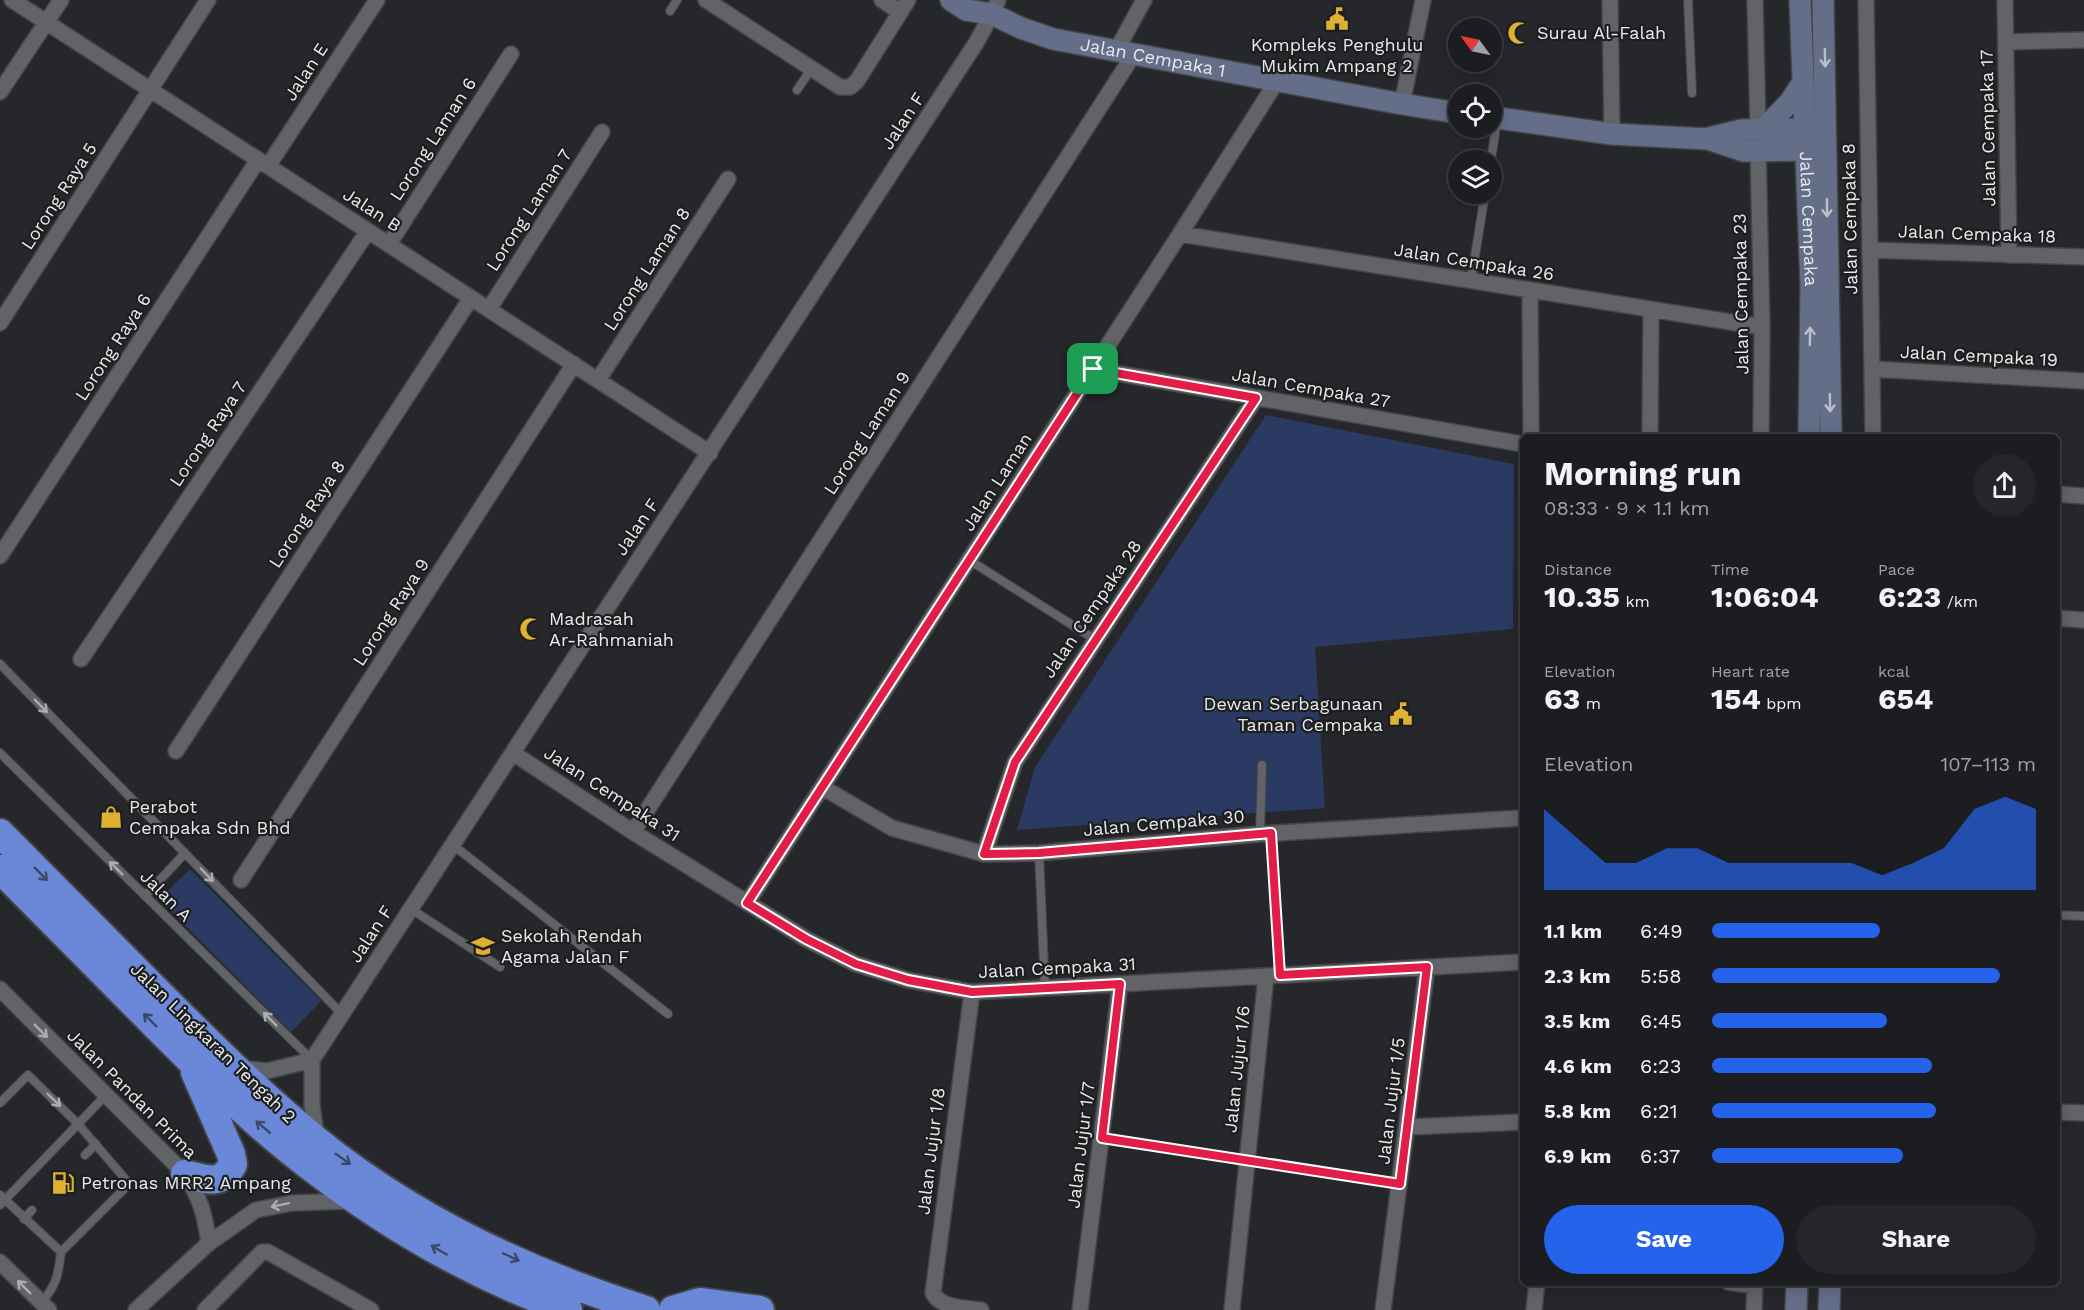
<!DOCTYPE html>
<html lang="en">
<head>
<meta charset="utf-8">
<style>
	:root { --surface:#1c1d20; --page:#252629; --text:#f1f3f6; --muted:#a0a2a5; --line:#3a3b3e; --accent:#2563eb }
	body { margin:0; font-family:"Work Sans",sans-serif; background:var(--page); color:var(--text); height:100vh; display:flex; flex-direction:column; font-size:22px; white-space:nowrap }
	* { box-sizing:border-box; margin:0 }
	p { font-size:20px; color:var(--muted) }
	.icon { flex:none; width:33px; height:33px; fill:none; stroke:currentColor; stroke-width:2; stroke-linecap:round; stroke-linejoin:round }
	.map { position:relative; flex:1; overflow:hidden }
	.side { position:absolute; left:1520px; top:434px; width:540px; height:852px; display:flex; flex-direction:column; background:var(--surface); border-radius:9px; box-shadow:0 3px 15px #0003,0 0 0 2px var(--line) }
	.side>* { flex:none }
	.needle { width:39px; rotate:303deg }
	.buttons { position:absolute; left:1448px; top:18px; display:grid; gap:12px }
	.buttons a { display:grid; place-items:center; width:54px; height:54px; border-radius:50%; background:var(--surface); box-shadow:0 3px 15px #0003,0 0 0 2px var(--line); font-size:30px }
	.pin { position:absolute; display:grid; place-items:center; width:51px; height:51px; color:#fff; margin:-26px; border-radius:12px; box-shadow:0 3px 9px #0006 }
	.round { display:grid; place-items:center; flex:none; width:63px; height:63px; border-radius:32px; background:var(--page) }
	.head { display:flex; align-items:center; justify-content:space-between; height:102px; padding:0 24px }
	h1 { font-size:33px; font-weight:700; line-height:45px }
	.metrics { display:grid; grid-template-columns:repeat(3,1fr); gap:9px; height:102px; padding:6px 24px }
	.metrics div { display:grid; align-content:center }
	.metrics b { font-size:30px; font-weight:700 }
	.metrics small { font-size:16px; font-weight:400 }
	.metrics p { font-size:16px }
	.chart { height:168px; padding:12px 24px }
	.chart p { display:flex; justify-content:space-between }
	.chart svg { width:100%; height:108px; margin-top:6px; fill:var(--accent); opacity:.7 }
	.cta { display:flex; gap:12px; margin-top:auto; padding:12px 24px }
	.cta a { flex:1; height:69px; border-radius:36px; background:var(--accent); color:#fff; font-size:24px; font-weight:700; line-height:69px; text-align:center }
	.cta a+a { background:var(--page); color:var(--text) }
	ul { padding:0 24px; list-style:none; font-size:20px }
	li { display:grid; grid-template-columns:96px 72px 1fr; align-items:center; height:45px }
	li i { height:15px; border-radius:8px; background:var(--accent) }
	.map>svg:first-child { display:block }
</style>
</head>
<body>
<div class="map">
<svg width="2084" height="1310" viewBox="0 0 2084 1310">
	<rect width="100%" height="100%" fill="#26272a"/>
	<!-- green -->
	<path fill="#2b3a63" d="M1266 415 1514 464 1513 629 1315 647 1325 808 1017 830 1035 767Z
		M190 869 321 1001 291 1032 159 899Z"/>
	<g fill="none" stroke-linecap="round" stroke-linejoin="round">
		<!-- lane casing -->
		<g stroke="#434446" stroke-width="10">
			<path id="lane" d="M1688 0 1692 93
				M670 11 677 0
				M797 90 812 68
				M1491 160 1497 120
				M1471 281 1485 194
				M969 560 1096 640
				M0 664 342 1014
				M0 753 311 1059
				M1271 833 1280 975
				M1260 834 1262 765
				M453 845 668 1014
				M1039 853 1045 989
				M145 896 185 853
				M411 909 500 967
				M2056 915 2084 916
				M0 1103 28 1075 78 1124 127 1181 125 1188 61 1252 0 1195
				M1102 1138 1400 1183
				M85 1155 96 1144
				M0 1205 106 1095
				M24 1219 32 1210
				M41 1304C57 1283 58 1277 61 1252"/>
		</g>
		<!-- street casing -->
		<g stroke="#434446" stroke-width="18">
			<path id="street" d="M12 0 710 453
				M706 0 840 87H850L857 81 908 0
				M882 0 900 12
				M1610 0 1612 134
				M1755 0 1758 130
				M1866 0 1873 436
				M2005 0 2009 255
				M2006 42 2084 40
				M1116 51 1144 0
				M0 92 61 0
				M1402 104 1423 0
				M1758 150 1762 327 1761 436
				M268 166 377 0
				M1180 234 1762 327
				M389 244 511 54
				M1870 250 2084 257
				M1530 290 1531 436
				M489 309 602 132
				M0 323 208 0
				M1093 369 1522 444
				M1872 369 2084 381
				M598 380 728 179
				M1650 436 1651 310
				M2056 494 2084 496
				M0 556 258 160
				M2056 618 2084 620
				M81 659 368 231
				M176 751 471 298
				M513 753 633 832 806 939 856 964 908 980 972 992 1522 962
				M822 787 892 828 984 854 1039 853 1260 834 1522 818
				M633 832 1134 54
				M984 854 1015 762 1256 398
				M241 880 574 364
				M747 903 1180 234 1277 81
				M0 989 185 1174C201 1201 204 1211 209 1243
				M972 992 933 1293C940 1308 966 1308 981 1310
				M238 1068 267 1071 312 1060
				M2056 1112 2084 1113
				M1408 1127 1522 1122
				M317 1140 312 1105V1060L976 43 992 14 998 0
				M0 1262 49 1310
				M1728 1282 1755 1286
				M136 1310 209 1243 256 1210 292 1203 353 1201
				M205 1310 262 1252H268L371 1310
				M1080 1310 1120 984
				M1232 1310 1266 976
				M1383 1310 1427 967
				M1534 1310 1537 1282
				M1754 1310 1755 1282"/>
		</g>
		<!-- secondary casing -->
		<g stroke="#434446" stroke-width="24">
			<g id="secondary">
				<path id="s1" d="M951 0 966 10 992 14 1021 28 1053 39 1402 104 1458 113"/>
				<path id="s2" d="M1800 0 1811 285 1809 436"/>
				<path d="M1823 0 1831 436"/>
				<path d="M1491 117 1612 134 1708 139 1744 151 1817 150"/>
				<path d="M1763 130 1790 102 1803 82"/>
				<path d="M1709 138 1742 130 1817 129"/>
				<path d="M1796 1310 1797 1282"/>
				<path d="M1829 1310 1830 1282"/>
			</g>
		</g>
		<!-- highway casing -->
		<g stroke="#434446" stroke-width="32">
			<path id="highway" d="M0 833C53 887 107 940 160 994 211 1045 261 1095 316 1140 412 1218 529 1273 646 1310
				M0 869C48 917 96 966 144 1014 196 1066 248 1119 307 1164 386 1225 475 1277 568 1310
				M185 1174C206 1179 221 1187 233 1164L231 1154 195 1072
				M673 1310 700 1302 760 1310"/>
		</g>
		<!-- lane -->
		<use href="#lane" stroke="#626366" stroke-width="8"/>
		<!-- street -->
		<use href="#street" stroke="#626366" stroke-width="15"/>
		<!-- secondary -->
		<use href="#secondary" stroke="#656e88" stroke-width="21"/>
		<!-- highway -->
		<use href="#highway" stroke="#6b88d8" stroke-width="28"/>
	</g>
	<!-- one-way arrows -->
	<defs><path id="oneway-shaft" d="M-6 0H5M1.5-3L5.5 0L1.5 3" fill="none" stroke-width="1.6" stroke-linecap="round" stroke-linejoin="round" transform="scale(1.5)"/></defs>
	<g stroke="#bbbfc8">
		<use href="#oneway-shaft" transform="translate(1825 58) rotate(89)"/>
		<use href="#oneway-shaft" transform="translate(1827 208) rotate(89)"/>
		<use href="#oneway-shaft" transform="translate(1810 336) rotate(-89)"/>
		<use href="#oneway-shaft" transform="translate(1830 403) rotate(89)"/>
	</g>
	<g stroke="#acadaf">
		<use href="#oneway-shaft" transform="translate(41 706) rotate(46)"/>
		<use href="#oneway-shaft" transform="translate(116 868) rotate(-135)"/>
		<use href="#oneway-shaft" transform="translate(207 875) rotate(46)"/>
		<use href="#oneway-shaft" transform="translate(270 1019) rotate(-135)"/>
		<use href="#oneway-shaft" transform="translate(41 1031) rotate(45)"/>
		<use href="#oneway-shaft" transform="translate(54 1100) rotate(44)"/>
		<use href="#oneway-shaft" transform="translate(280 1205) rotate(168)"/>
		<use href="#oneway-shaft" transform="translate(24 1287) rotate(-135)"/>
	</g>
	<g stroke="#3c486a">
		<use href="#oneway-shaft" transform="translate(41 874) rotate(45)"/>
		<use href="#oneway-shaft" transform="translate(150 1020) rotate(-135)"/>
		<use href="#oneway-shaft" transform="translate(263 1127) rotate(-140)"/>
		<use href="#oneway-shaft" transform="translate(343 1159) rotate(35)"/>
		<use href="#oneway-shaft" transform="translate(439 1250) rotate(-150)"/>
		<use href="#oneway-shaft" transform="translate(511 1257) rotate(25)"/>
	</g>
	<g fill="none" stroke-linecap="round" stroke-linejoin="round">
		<!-- route casing -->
		<g stroke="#fff" stroke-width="12">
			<path id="route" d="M1093 369 1256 398 1015 762 984 854 1039 853 1271 833 1280 975 1427 967 1400 1184 1102 1138 1120 984 972 992 908 980 856 964 806 939 747 903Z"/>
		</g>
		<!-- route -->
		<use href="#route" stroke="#e11d48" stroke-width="8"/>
	</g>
	<!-- icons -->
	<defs>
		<g id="civic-bare" transform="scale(1.8)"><path d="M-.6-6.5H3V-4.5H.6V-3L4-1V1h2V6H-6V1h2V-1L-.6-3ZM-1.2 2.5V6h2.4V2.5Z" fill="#deb133" stroke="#1d1e20" stroke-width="2.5" paint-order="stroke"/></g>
		<g id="mosque-bare" transform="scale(1.8)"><path d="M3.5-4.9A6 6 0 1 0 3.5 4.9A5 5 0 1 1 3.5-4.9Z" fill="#deb133" stroke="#1d1e20" stroke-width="2.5" paint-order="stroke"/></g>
		<g id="shop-bare" transform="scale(1.8)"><path d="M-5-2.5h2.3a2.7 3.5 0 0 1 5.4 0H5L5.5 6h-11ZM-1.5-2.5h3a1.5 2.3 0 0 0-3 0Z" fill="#deb133" stroke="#1d1e20" stroke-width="2.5" paint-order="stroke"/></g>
		<g id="school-bare" transform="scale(1.8)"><path d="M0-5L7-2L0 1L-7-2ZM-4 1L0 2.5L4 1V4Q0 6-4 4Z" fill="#deb133" stroke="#1d1e20" stroke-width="2.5" paint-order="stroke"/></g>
		<g id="fuel-bare" transform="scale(1.8)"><path d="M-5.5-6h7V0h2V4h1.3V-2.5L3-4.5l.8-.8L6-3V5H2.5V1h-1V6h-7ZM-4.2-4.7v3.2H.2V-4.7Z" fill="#deb133" stroke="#1d1e20" stroke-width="2.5" paint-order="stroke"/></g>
	</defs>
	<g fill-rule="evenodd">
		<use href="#civic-bare" x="1337" y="19"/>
		<use href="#mosque-bare" x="1519" y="33"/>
		<use href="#mosque-bare" x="531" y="629"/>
		<use href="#civic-bare" x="1401" y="714"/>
		<use href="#shop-bare" x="111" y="817"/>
		<use href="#school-bare" x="483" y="946"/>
		<use href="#fuel-bare" x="63" y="1183"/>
	</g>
	<g text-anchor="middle" stroke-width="4.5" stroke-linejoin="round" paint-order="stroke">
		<!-- poi labels -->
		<g font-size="18" fill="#e9eaeb" stroke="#1d1e20" text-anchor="start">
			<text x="1537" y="39">Surau Al-Falah</text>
			<text x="1337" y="51" text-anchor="middle">Kompleks Penghulu<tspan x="1337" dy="21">Mukim Ampang 2</tspan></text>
			<text x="549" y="625">Madrasah<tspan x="549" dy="21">Ar-Rahmaniah</tspan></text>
			<text x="1383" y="710" text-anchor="end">Dewan Serbagunaan<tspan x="1383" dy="21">Taman Cempaka</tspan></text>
			<text x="129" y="813">Perabot<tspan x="129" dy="21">Cempaka Sdn Bhd</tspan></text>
			<text x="501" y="942">Sekolah Rendah<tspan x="501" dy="21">Agama Jalan F</tspan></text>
			<text x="81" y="1189">Petronas MRR2 Ampang</text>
		</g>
		<!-- street labels -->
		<g font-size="18" fill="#e9eaeb" stroke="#1d1e20">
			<text dy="6" stroke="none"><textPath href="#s1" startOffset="212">Jalan Cempaka 1</textPath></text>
			<text transform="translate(306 72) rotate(-57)" y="6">Jalan E</text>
			<text transform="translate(903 121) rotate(-57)" y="6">Jalan F</text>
			<text transform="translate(1988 128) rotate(-91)" y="6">Jalan Cempaka 17</text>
			<text transform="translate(433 139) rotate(-57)" y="6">Lorong Laman 6</text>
			<text transform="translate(59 196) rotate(-57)" y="6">Lorong Raya 5</text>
			<text transform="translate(372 210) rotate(33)" y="6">Jalan B</text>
			<text transform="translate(529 210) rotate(-57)" y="6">Lorong Laman 7</text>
			<text dy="6" stroke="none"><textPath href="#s2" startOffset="219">Jalan Cempaka</textPath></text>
			<text transform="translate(1850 219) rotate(-91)" y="6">Jalan Cempaka 8</text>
			<text transform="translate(1977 234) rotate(2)" y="6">Jalan Cempaka 18</text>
			<text transform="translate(1474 262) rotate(9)" y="6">Jalan Cempaka 26</text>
			<text transform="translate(647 269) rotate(-57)" y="6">Lorong Laman 8</text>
			<text transform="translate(1741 294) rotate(-91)" y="6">Jalan Cempaka 23</text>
			<text transform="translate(113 347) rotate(-57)" y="6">Lorong Raya 6</text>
			<text transform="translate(1979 356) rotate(3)" y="6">Jalan Cempaka 19</text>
			<text transform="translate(1311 388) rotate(10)" y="6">Jalan Cempaka 27</text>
			<text transform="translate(867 433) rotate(-57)" y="6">Lorong Laman 9</text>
			<text transform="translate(208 434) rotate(-56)" y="6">Lorong Raya 7</text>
			<text transform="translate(997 482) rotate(-57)" y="6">Jalan Laman</text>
			<text transform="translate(307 514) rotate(-57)" y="6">Lorong Raya 8</text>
			<text transform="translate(637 527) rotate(-56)" y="6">Jalan F</text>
			<text transform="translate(1092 609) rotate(-56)" y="6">Jalan Cempaka 28</text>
			<text transform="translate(391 612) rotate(-57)" y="6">Lorong Raya 9</text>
			<text transform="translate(612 794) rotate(33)" y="6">Jalan Cempaka 31</text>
			<text transform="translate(1164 823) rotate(-5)" y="6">Jalan Cempaka 30</text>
			<text transform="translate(166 896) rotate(45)" y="6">Jalan A</text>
			<text transform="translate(371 934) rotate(-57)" y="6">Jalan F</text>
			<text transform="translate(1057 968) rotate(-3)" y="6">Jalan Cempaka 31</text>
			<text transform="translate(213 1043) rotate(44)" y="6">Jalan Lingkaran Tengah 2</text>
			<text transform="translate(1237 1069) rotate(-84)" y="6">Jalan Jujur 1/6</text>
			<text transform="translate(132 1094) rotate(45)" y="6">Jalan Pandan Prima</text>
			<text transform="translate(1391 1101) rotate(-83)" y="6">Jalan Jujur 1/5</text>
			<text transform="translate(1081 1145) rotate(-83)" y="6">Jalan Jujur 1/7</text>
			<text transform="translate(931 1151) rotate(-83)" y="6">Jalan Jujur 1/8</text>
		</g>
	</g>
</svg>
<div class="buttons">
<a><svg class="needle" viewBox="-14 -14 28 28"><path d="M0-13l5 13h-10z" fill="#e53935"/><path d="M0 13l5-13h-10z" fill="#a0a2a5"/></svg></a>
<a><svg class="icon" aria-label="locate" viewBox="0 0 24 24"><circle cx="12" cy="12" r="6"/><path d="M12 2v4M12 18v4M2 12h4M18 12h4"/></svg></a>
<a><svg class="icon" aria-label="layers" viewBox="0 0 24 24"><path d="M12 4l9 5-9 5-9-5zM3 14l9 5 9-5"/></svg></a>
</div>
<div class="pin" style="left:1093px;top:369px;background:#1e9e55"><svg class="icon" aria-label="arrive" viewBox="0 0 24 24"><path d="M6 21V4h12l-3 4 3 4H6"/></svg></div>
<section class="side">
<div class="head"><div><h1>Morning run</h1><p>08:33 · 9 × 1.1 km</p></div><a class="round"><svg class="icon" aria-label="share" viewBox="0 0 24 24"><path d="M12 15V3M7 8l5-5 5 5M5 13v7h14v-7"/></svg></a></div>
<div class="metrics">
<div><p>Distance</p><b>10.35<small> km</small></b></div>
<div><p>Time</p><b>1:06:04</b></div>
<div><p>Pace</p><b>6:23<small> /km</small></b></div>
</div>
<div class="metrics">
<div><p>Elevation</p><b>63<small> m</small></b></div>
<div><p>Heart rate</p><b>154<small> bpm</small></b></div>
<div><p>kcal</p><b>654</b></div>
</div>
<div class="chart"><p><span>Elevation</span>107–113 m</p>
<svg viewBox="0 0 160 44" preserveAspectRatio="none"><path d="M0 44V11L10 22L20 33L30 33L40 27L50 27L60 33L70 33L80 33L90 33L100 33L110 38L120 33L130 27L140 11L150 6L160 11V44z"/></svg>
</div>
<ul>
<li><b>1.1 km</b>6:49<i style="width:52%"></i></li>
<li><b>2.3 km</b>5:58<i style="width:89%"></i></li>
<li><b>3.5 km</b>6:45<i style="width:54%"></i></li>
<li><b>4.6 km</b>6:23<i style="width:68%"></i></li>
<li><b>5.8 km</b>6:21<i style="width:69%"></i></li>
<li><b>6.9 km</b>6:37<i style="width:59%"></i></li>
</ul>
<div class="cta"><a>Save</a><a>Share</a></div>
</section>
</div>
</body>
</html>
